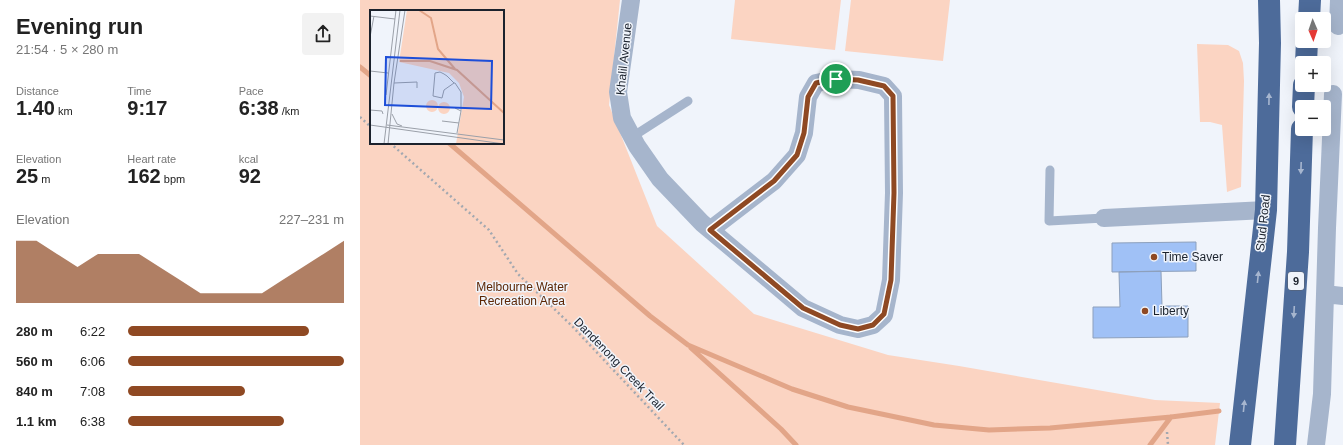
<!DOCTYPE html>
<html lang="en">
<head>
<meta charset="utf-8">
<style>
	:root { --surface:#fff; --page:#f2f2f2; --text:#222; --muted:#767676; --accent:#8f4923 }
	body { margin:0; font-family:Arial,sans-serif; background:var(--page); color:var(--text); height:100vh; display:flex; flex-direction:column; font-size:15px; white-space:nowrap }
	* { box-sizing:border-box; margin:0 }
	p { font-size:13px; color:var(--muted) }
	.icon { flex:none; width:22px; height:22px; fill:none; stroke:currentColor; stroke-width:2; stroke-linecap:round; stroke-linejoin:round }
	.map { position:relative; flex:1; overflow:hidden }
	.drawer { display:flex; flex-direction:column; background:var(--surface); width:360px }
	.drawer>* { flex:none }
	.needle { width:26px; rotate:178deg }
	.fabs { position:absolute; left:935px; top:12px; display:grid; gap:8px }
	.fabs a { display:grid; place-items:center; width:36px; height:36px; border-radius:4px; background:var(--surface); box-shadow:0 4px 16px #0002; font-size:20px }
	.pin { position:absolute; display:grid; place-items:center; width:34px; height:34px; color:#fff; margin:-17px; border:2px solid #fff; border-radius:50%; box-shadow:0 1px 4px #0007 }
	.round { display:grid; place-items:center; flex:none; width:42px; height:42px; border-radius:4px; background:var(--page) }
	.summary { display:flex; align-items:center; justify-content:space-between; height:68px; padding:0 16px }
	h1 { font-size:22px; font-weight:700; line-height:30px }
	.metrics { display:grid; grid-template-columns:repeat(3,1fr); gap:6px; height:68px; padding:4px 16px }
	.metrics div { display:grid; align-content:center }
	.metrics b { font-size:20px; font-weight:700 }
	.metrics small { font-size:11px; font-weight:400 }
	.metrics p { font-size:11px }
	.chart { height:112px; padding:8px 16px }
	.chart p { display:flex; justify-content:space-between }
	.chart svg { width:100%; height:72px; margin-top:4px; fill:var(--accent); opacity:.7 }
	ul { padding:0 16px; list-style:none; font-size:13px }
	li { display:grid; grid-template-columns:64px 48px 1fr; align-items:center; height:30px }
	li i { height:10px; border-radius:5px; background:var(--accent) }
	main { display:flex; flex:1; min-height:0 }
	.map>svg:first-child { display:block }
</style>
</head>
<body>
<main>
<section class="drawer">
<div class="summary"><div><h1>Evening run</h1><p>21:54 · 5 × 280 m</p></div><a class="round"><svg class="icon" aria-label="share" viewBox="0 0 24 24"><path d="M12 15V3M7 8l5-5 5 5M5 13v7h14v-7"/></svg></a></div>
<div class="metrics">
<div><p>Distance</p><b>1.40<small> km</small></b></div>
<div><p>Time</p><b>9:17</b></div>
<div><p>Pace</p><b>6:38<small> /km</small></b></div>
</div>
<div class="metrics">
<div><p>Elevation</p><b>25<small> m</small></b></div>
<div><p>Heart rate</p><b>162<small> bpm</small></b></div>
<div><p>kcal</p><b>92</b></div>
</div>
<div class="chart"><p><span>Elevation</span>227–231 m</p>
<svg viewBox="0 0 160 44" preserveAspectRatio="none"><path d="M0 44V6L10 6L20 14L30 22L40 14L50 14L60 14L70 22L80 30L90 38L100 38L110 38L120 38L130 30L140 22L150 14L160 6V44z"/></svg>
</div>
<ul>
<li><b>280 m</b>6:22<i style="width:84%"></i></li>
<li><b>560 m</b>6:06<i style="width:100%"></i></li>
<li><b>840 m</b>7:08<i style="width:54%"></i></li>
<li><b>1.1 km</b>6:38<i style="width:72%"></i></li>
</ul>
</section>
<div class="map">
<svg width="983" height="445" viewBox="0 0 983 445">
	<rect width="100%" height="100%" fill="#f0f4fb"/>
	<!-- green -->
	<path fill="#fbd4c2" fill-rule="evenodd" d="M0 0H260L249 105 297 226 394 314 528 355 599 366 795 400 860 403 855 445H0ZM11 11H143V143H11Z
		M375 0H481L475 50 371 39Z
		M491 0H590L583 61 485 51Z
		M837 44 868 45 879 51 883 63 884 81 881 187 867 192 862 125 850 122H840Z"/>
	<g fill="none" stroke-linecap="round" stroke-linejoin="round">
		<!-- stream -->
		<path stroke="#e2a588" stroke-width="5" d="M0 67 11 76
			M89 143 290 316 328 345 432 389 488 407 574 425 629 430 690 428 811 417 859 411
			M331 348 421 429 436 445
			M790 445 811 417"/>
	</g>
	<!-- building -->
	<path fill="#a0c1f6" stroke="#8da0bc" d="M836 242V271L752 272V243Z
		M801 271 802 306H828V337L733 338V307H760L759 272Z"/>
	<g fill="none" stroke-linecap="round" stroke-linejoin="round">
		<!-- path -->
		<path stroke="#a3a8b0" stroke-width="2.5" stroke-dasharray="2 3" stroke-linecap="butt" d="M0 117 11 127
			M30 143 129 230 158 274 212 326 324 445
			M807 432 808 445"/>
		<!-- lane -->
		<path stroke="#a6b5cc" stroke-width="9" d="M272 137 328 101
			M690 170 689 221 744 218"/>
		<!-- street -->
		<path stroke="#a6b5cc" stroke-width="18" d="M271 0 258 92 262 118 277 146 300 179 342 223 443 308 480 325 498 329 513 325 524 315 531 280 534 193 533 96 524 86 499 80 476 79 456 83 448 97 444 133 437 155 414 181 350 230
			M978 26 979 0
			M744 218 906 210
			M965 294 983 296
			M956 445 962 394 967 228 973 94"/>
		<!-- highway -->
		<path stroke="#4d6b9a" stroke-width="22" d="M949 19 950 0
			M946 63 947 41
			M943 107 944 85
			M880 445 906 210 910 43 909 0
			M925 445 938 252 942 129"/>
	</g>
	<!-- one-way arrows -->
	<defs><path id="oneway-solid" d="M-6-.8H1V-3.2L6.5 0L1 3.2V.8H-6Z"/></defs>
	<g fill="#a7b6cf">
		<use href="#oneway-solid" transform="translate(909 99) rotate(-89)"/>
		<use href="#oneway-solid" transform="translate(941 168) rotate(92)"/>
		<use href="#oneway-solid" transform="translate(898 277) rotate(-84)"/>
		<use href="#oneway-solid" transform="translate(934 312) rotate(93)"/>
		<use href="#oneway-solid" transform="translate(884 406) rotate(-84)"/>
	</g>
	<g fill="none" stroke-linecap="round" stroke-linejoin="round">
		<!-- route casing -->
		<g stroke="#fff" stroke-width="8">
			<path id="route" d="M476 79 498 80 524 86 533 96 534 193 531 280 524 314 513 325 498 329 480 325 443 308 350 230 414 181 437 155 444 133 448 97 456 83Z"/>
		</g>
		<!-- route -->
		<use href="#route" stroke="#8f4923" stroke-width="5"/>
	</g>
	<!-- markers -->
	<g fill="#8f4923" stroke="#f0f4fb" stroke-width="1.5">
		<circle cx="794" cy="257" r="4"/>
		<circle cx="785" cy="311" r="4"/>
	</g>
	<g text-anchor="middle" stroke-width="3" stroke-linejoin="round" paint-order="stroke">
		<!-- shield labels -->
		<rect fill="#f0f4fb" stroke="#5b616b" stroke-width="1" x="928" y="272" width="16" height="18" rx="3"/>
		<g font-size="11" font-weight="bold" fill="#1b222d">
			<text x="936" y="285">9</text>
		</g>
		<!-- street labels -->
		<g font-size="12" fill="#1b222d" stroke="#f0f4fb">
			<text transform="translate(264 59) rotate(-84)" y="4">Khalil Avenue</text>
			<text transform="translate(903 223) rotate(-84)" y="4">Stud Road</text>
			<text transform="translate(259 364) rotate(46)" y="4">Dandenong Creek Trail</text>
		</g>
		<!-- poi labels -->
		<g font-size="12" fill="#1b222d" stroke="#f0f4fb" text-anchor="start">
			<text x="802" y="261">Time Saver</text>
			<text x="793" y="315">Liberty</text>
		</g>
		<!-- park labels -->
		<g font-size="12" fill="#5c2604" stroke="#f0f4fb">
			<text x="162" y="291">Melbourne Water<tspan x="162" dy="14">Recreation Area</tspan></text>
		</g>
	</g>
	<!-- overview -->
	<g transform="translate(10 10)">
		<rect width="134" height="134" fill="#f0f4fb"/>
		<path d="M37 0H134V134H86L94 87 89 73 79 63 29 52ZM56 96a6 6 0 1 1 12 0a6 6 0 1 1-12 0ZM68 98a6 6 0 1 1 12 0a6 6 0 1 1-12 0Z" fill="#fbd4c2"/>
		<path fill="none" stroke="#e2a588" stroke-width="2" d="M49 0 61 8 68 39 85 59M30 51H60L87 60 134 103"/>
		<path fill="none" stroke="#9ba0a9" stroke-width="1" d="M0 6 25 9M0 27 4 6M0 61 18 63M24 73 47 72V78M84 73 74 80 72 88 63 86 65 63 70 62 74 64 77 66 84 73H85L91 82V101M16 85 26 0M85 98 91 101 87 123M0 100 12 101 13 104M22 104 27 114 32 116M72 111 89 113M0 115 134 134M17 115 134 130M14 134 30 0M18 134 24 73 35 0"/>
		<path fill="#1d4ed8" fill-opacity="0.15" stroke="#1d4ed8" stroke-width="2" d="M16 47 122 51 121 99 15 95Z"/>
		<rect width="134" height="134" fill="none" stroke="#1b222d" stroke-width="2"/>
	</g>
</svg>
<div class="fabs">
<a><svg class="needle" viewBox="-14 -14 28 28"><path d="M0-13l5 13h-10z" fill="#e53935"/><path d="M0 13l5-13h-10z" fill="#767676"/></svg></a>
<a>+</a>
<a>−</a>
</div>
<div class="pin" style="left:476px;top:79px;background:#1e9e55"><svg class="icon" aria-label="arrive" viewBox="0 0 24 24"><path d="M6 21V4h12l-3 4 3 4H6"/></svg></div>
</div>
</main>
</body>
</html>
